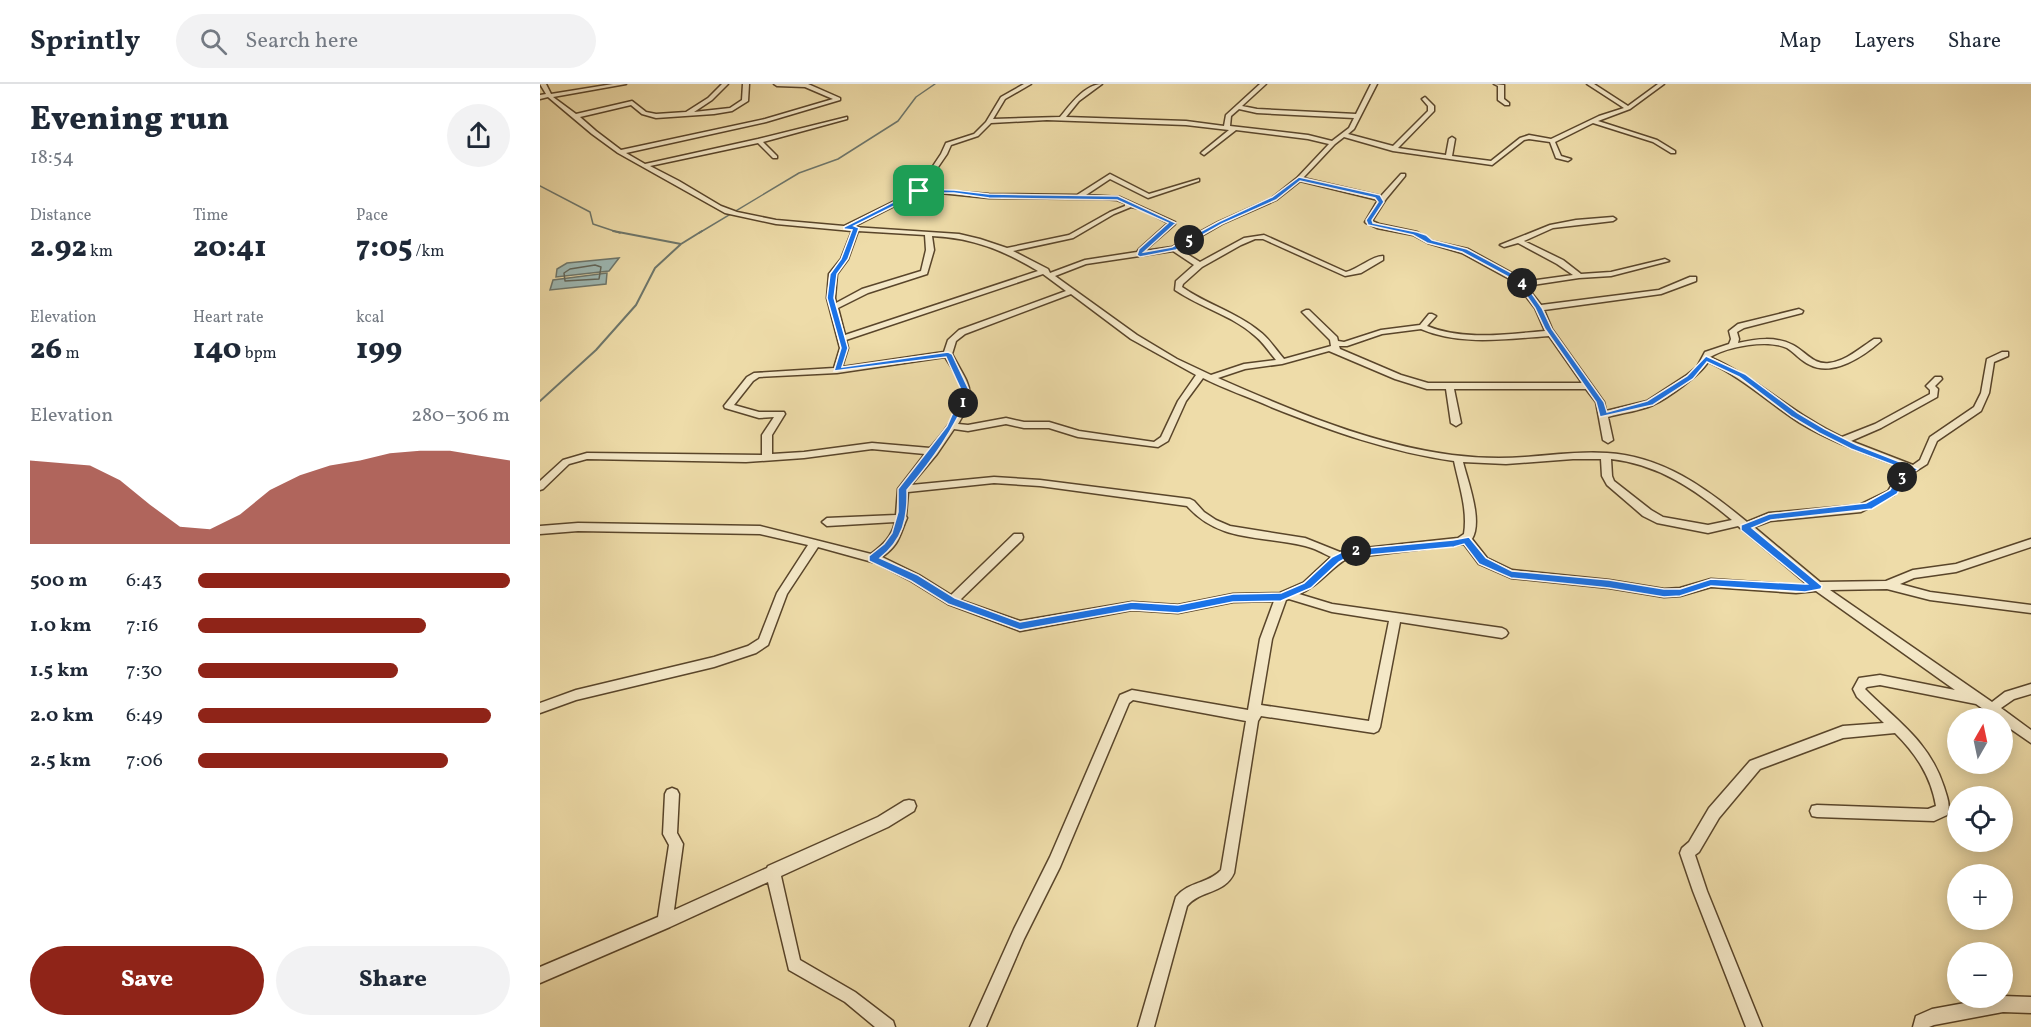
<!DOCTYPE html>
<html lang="en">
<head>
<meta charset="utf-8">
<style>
	:root { --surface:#fff; --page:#f2f2f3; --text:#1f2937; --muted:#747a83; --line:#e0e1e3; --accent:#8f2418 }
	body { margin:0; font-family:Vollkorn,serif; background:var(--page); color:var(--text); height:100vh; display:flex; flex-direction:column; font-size:22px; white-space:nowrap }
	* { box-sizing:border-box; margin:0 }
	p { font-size:20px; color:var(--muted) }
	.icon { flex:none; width:33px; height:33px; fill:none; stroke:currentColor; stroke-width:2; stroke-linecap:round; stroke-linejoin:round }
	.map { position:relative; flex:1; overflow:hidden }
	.side { display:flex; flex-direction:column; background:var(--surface); width:540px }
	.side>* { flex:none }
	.needle { width:39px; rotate:9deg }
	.controls { position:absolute; left:1407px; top:624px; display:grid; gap:12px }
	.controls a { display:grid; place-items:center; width:66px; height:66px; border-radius:50%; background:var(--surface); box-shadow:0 3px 15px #0003; font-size:30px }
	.pin { position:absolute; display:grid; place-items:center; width:51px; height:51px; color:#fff; margin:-26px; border-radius:12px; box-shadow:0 3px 9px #0006 }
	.km { position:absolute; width:30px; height:30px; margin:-15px; border-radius:50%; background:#222; color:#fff; font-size:16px; line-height:30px; text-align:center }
	.round { display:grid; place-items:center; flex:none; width:63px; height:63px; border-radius:32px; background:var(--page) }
	.overview { display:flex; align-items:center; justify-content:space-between; height:102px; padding:0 30px }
	h1 { font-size:33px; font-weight:800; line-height:45px }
	.figures { display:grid; grid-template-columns:repeat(3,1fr); gap:9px; height:102px; padding:6px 30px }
	.figures div { display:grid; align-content:center }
	.figures b { font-size:30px; font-weight:800 }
	.figures small { font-size:16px; font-weight:400 }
	.figures p { font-size:16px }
	.chart { height:168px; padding:12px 30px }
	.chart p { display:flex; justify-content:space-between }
	.chart svg { width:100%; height:108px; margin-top:6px; fill:var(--accent); opacity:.7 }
	.button { display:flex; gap:12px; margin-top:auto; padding:12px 30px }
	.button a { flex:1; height:69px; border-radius:36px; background:var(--accent); color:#fff; font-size:24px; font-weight:800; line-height:69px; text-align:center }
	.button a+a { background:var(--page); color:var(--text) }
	ul { padding:0 30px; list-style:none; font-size:20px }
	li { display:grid; grid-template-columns:96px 72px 1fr; align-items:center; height:45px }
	li i { height:15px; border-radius:8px; background:var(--accent) }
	header { display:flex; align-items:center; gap:36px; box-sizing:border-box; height:84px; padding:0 30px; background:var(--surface); border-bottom:2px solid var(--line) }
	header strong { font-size:28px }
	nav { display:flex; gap:33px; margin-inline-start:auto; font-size:21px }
	.search { width:420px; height:54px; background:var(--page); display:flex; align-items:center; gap:15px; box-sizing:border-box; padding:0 21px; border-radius:33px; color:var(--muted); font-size:22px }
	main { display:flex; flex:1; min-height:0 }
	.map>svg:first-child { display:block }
</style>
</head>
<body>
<header>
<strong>Sprintly</strong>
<div class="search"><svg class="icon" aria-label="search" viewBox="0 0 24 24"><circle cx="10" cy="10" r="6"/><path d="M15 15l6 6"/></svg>Search here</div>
<nav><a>Map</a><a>Layers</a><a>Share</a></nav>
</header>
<main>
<section class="side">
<div class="overview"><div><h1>Evening run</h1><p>18:54</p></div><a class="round"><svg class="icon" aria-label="share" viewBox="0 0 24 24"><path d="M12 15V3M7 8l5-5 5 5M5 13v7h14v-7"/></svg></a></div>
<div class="figures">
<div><p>Distance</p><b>2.92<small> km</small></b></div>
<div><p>Time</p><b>20:41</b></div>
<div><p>Pace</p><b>7:05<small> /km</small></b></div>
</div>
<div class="figures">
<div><p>Elevation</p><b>26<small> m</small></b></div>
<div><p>Heart rate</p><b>140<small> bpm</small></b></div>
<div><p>kcal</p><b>199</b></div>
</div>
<div class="chart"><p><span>Elevation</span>280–306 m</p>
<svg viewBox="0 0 160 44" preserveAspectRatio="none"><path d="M0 44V10L10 11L20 12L30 18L40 28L50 37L60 38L70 32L80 22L90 16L100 12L110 10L120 7L130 6L140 6L150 8L160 10V44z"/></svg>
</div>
<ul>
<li><b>500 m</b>6:43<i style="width:100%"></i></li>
<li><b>1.0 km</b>7:16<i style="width:73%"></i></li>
<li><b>1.5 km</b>7:30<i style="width:64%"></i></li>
<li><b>2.0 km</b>6:49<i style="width:94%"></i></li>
<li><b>2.5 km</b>7:06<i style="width:80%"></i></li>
</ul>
<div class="button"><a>Save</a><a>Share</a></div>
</section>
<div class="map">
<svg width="1491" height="943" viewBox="0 0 1491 943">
	<rect width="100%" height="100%" fill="#eedca9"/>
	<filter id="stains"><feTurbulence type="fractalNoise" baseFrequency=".00333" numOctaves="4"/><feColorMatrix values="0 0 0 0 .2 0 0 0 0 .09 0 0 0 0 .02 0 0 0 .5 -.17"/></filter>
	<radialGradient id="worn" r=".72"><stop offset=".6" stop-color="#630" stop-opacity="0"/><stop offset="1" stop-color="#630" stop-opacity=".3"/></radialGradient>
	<!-- water -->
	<path fill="#9eb9b4" stroke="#6e776c" stroke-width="1.5" d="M79 174 69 187 16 193 17 185 27 179Z
		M67 189 66 200 10 206 13 196Z"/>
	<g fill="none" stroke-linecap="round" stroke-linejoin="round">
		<!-- shore -->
		<path stroke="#62665a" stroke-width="1.5" d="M55 181 61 183 59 195 25 197 24 189 30 185Z"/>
		<!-- stream-far1 -->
		<path stroke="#6e776c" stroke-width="1.5" d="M0 102 50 128 53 140 80 149
			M159 149 259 89 298 75 358 37 376 13 395 0"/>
		<!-- stream -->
		<path stroke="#6e776c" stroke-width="2" d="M73 147 141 160
			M0 317 56 266 96 221 115 184 141 160 162 147"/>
		<!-- minor casing -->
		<g stroke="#59452a" stroke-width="3">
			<path id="minor" d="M0 0H6L11 10 73 0H86L13 13 36 30 92 17 106 28 116 30 146 28 168 14 182 0H188L172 16 154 28 190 24 202 16 203 0H209L208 17 192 27 174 30 116 34 102 30 91 21 40 33 56 47 81 66 225 35 293 15 265 3 237 2 234 0H268L300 14V16L226 38 86 69 105 80 218 55 307 33V35L223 58 237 72V74H233L218 59 110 82 139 97 181 122 197 128 236 136 304 142 377 106 401 70 406 59 434 50 446 38 461 13 484 0H491L465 15 453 35 520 33C530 21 545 0 562 0L539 17 526 33 646 37 684 42 686 31 720 0H726L702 22 717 25 816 30 831 0H837L814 45 808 50 853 62 888 27V22L882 15 885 13 894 22V27L858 64 906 71 909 55 912 53 915 55 912 72 951 77 980 54 989 51 1011 55 1059 32 1084 24 1047 0H1054L1088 22 1118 0H1124L1090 25 1058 37 1117 56 1135 67V69H1131L1113 58 1053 39 1015 58 1021 72 1031 75 1028 77 1016 74 1010 58 989 55 984 56 952 81 853 67 804 53 795 60 763 94 841 112 861 90H865V92L846 115 832 137 839 140 877 148 892 157 928 165 981 194 983 198 1033 191 1017 180 978 159 964 163 960 161 1010 141 1036 136 1073 133 1076 135 1073 137 1013 144 984 157 1023 176 1041 190 1071 188 1125 175 1129 177 1071 192 1039 194 986 202 1001 221 1119 206 1150 193H1156V197L1121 210 1004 226 1012 245 1064 318 1066 327 1107 317 1147 291 1157 283 1165 268 1189 260 1191 255 1189 247 1198 240 1259 225 1263 227 1262 229 1204 244 1197 248 1199 255 1198 259C1216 255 1235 252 1253 261 1265 267 1273 281 1289 279 1306 277 1320 264 1334 255H1340L1341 257C1324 272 1293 293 1270 281 1261 277 1255 269 1247 264 1228 255 1188 262 1170 273 1218 294 1255 332 1302 353L1335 340 1390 310V306L1386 302 1395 293H1401L1402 295 1395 302 1398 305 1397 313 1341 344 1311 357 1373 381 1380 376 1390 353 1434 323 1441 309 1447 275 1462 268H1468V272L1454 278 1449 309 1441 327 1397 357 1387 380 1365 394 1354 411 1321 428 1230 437 1214 443 1280 498 1346 497 1373 486 1416 480 1491 455V463L1416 488 1374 494 1360 500 1390 508 1491 521V529L1390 516 1347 505 1290 506 1452 618 1465 608 1491 600V610L1474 615 1461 624 1491 646V659L1462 639V634H1456L1436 620 1340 601 1327 603 1325 605C1358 638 1389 657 1404 703 1407 713 1411 721 1407 731L1394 737 1277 733 1272 732 1270 727 1272 722 1277 721 1388 725 1396 722C1391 692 1376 670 1355 649L1303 654 1220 685 1179 734 1159 768 1155 771 1167 807 1222 943H1206L1153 807 1140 769 1142 764 1149 758 1169 724 1210 677 1303 642 1344 639 1317 613 1313 605 1319 594 1340 591 1415 606 1276 507 1256 509 1171 503 1140 512 1124 513 1069 504 971 494 939 480 924 460 808 474C790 484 779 502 759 510L792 520 962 544 966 546 968 549 966 552 962 554 860 538 840 643 838 647 834 649 721 632 718 637 694 789C685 810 660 806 647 822L614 943H598L636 813C649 797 668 800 681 786L706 637 593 616 589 619 520 783 484 855 446 943H430L474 845 510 773 580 611 592 606 708 626 720 555 734 517 693 518 638 529 592 526 480 547 408 520 371 497 336 479 278 463 247 510 228 561 216 569 174 583 36 616 0 629V619L36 606 174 573 208 562 219 555 237 509 268 461 220 450 38 447 0 450V442L38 439 220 442 331 470C343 461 352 453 355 438L287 442 282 438 287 434 356 431 358 405 385 370 332 365 264 374 206 378 47 375 29 380 3 405 0 406V397L23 376 47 369 222 371V351L234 333 219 334 185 324 184 322 207 293 214 289 294 284 300 264 287 214 289 190 301 175 312 147 236 140 185 129 78 69 52 50 8 13 0 15V11L6 10ZM699 25 717 29 814 34 809 44 792 57 768 51 690 42 691 32ZM507 36 646 41 689 46 662 68 661 69 664 71 696 46 768 55 789 60 757 94 732 114 678 138 632 163 604 167 635 140V138L580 113 546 111 570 95 608 114 659 97V95L609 110 570 90 537 111 449 110 383 105 407 70 411 61 438 52 451 39ZM760 97 838 116 825 138 826 139 837 144 873 151 888 159 922 169 975 198 995 224 1005 247C967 250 923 257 887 242L896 232 892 230H889L880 241 841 246 804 258 798 257 797 253 769 226H766L762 228 790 256 791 262 744 275C736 266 729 254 719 247 696 228 666 220 642 203L643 200 662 183 701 161 715 155H723L805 192 821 189 843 176V172C832 172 818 185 806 188L724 151 704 154 660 178 639 165 682 140 736 116ZM380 109H400L449 114 563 115 577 116 585 119V122L570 128 529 151 467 164 440 155 419 150 313 143ZM591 123 601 125 628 139 599 165 597 168 545 176 510 189 508 185 473 167 533 154 574 130ZM318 147 385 151 386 166 381 187 322 205 296 219 295 214 297 190 308 175ZM392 152C433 154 463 166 498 187L305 251 298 224 328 209 387 190 394 166ZM633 167 654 181 636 197 635 206C660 223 691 231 714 251 723 258 729 268 736 276L704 280 671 291 637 275 597 251 515 192 546 180ZM503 190 526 207 419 246 408 256 404 268 302 283 308 264 306 256ZM531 210 591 255 656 291 638 317 621 353 614 358 539 347 509 338H484L466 334 428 341 418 340C439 306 428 301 412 270L416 257 425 250ZM881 245C921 262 967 255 1009 252L1042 299H888L861 291 800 265 799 262H807L842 250ZM789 267 855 295 887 305H906L911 339 916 342 921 339 914 305H1046L1056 318 1063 356 1068 359 1073 356 1068 333C1082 329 1099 327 1113 321 1128 314 1160 291 1168 278 1202 293 1229 319 1260 339 1293 359 1330 371 1366 385L1359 390 1348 407 1319 421 1229 429 1207 438C1166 404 1122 372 1067 369 1039 367 1012 371 985 373 960 375 936 374 912 371 830 360 753 327 678 294L705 285 742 280ZM405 273C411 282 418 292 421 302 426 323 402 350 390 364L332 359 264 368 232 370V351L245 330 244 328H219L194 321 213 297 219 293 297 289ZM663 294C684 305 709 313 731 323 791 347 850 368 914 377 919 401 928 426 924 450L918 454 806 466 800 468 765 454 690 442 676 436 664 428 654 417 650 415 500 396 454 393 371 401 397 370 414 345 428 347 466 340 484 344H509L538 353 618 363 628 357 646 317ZM1033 375H1061L1062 392 1067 401 1103 432 1117 439 1168 449 1198 442 1267 500 1256 501 1171 495 1140 504 1124 505 1069 496 972 486 947 474 932 455C943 437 928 398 923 378L966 380ZM1071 375C1118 380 1156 406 1192 436L1168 441 1123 433 1111 426 1074 397 1072 392ZM454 399 500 402 647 422C680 459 722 451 765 462 774 464 783 469 791 473L763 499 740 509 693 510 638 521 592 518 480 537 420 516 482 456 483 453 482 450H474L411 511 379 491 342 473C360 460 359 452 367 434L366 432 368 408ZM749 515 792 528 849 537 829 637 721 621 732 555 746 516Z
				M954 0 964 1V15L969 19V21H965L958 16V2Z
				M132 704 137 706 139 710 137 749 143 760 134 826 227 784 228 782 338 733 364 717 369 716 374 717 376 722 374 727 348 743 241 792 260 876 315 908 353 937 355 943H335L305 918 249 886 228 798 130 843 0 899V883L118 833 129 761 123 750 125 710 127 706Z
				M1463 912 1491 913V929L1463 928 1394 941 1389 943H1373L1376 932 1392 925Z"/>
		</g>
		<!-- minor -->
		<use href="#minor" fill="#f4e8c7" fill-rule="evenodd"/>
	</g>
	<!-- route -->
	<path fill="#1a73e8" stroke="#fff" stroke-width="1.5" fill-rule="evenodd" d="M759 93 840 111 844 118 832 136 833 139 877 148 886 151 892 156 927 165 981 194 1002 224 1012 245 1064 318 1067 328 1107 317 1147 292 1166 272 1205 290 1258 329 1285 345 1317 361 1378 385 1366 395 1357 410 1332 425 1231 436 1212 444 1282 502 1281 505 1265 508 1171 502 1140 512 1124 513 1069 504 971 494 939 480 924 460 914 463 808 473 799 478 771 504 741 517 693 518 638 529 592 526 480 546 408 520 371 497 329 477V472L344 460 352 449 358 428V405L407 342 422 308 406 273 294 287 301 264 287 214 290 190 301 175 312 146 304 145V143L379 105 414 106 449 110 578 112 636 139 604 168 632 163 678 138 732 113ZM760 97 835 114 838 118 826 136 828 141 873 151 887 159 922 168 976 197 995 224 1005 245 1056 318 1060 333 1113 321 1153 295 1167 278 1199 293 1252 333 1279 349 1311 365 1366 386 1359 390 1350 406 1326 419 1229 430 1201 441V446L1267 500H1265L1171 495 1140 505H1124L1069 496 972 487 946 474 929 453 913 456 806 466 792 473 764 499 741 509 693 510 638 521 592 518 480 538 415 514 378 491 340 474C363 456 368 434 367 406 395 373 412 348 430 308L412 270 408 268 302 283 308 264 294 214 297 190 308 175 319 144 314 142 380 109H414L449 114 577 116 628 139 599 165 597 171 600 173 636 166 682 140 736 116Z"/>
	<rect width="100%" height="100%" filter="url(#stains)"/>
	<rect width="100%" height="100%" fill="url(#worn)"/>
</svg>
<div class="controls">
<a><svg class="needle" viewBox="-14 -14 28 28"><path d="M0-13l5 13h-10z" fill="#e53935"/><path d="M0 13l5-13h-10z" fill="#747a83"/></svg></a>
<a><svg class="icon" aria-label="locate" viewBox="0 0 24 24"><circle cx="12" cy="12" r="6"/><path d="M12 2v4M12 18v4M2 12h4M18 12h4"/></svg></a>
<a>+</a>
<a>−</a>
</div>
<div class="pin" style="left:379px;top:107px;background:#1e9e55"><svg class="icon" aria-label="arrive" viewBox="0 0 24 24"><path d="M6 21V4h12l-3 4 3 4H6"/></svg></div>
<b class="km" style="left:423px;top:319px">1</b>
<b class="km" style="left:816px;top:467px">2</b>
<b class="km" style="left:1362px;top:393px">3</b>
<b class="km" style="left:982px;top:199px">4</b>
<b class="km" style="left:649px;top:156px">5</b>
</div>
</main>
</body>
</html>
